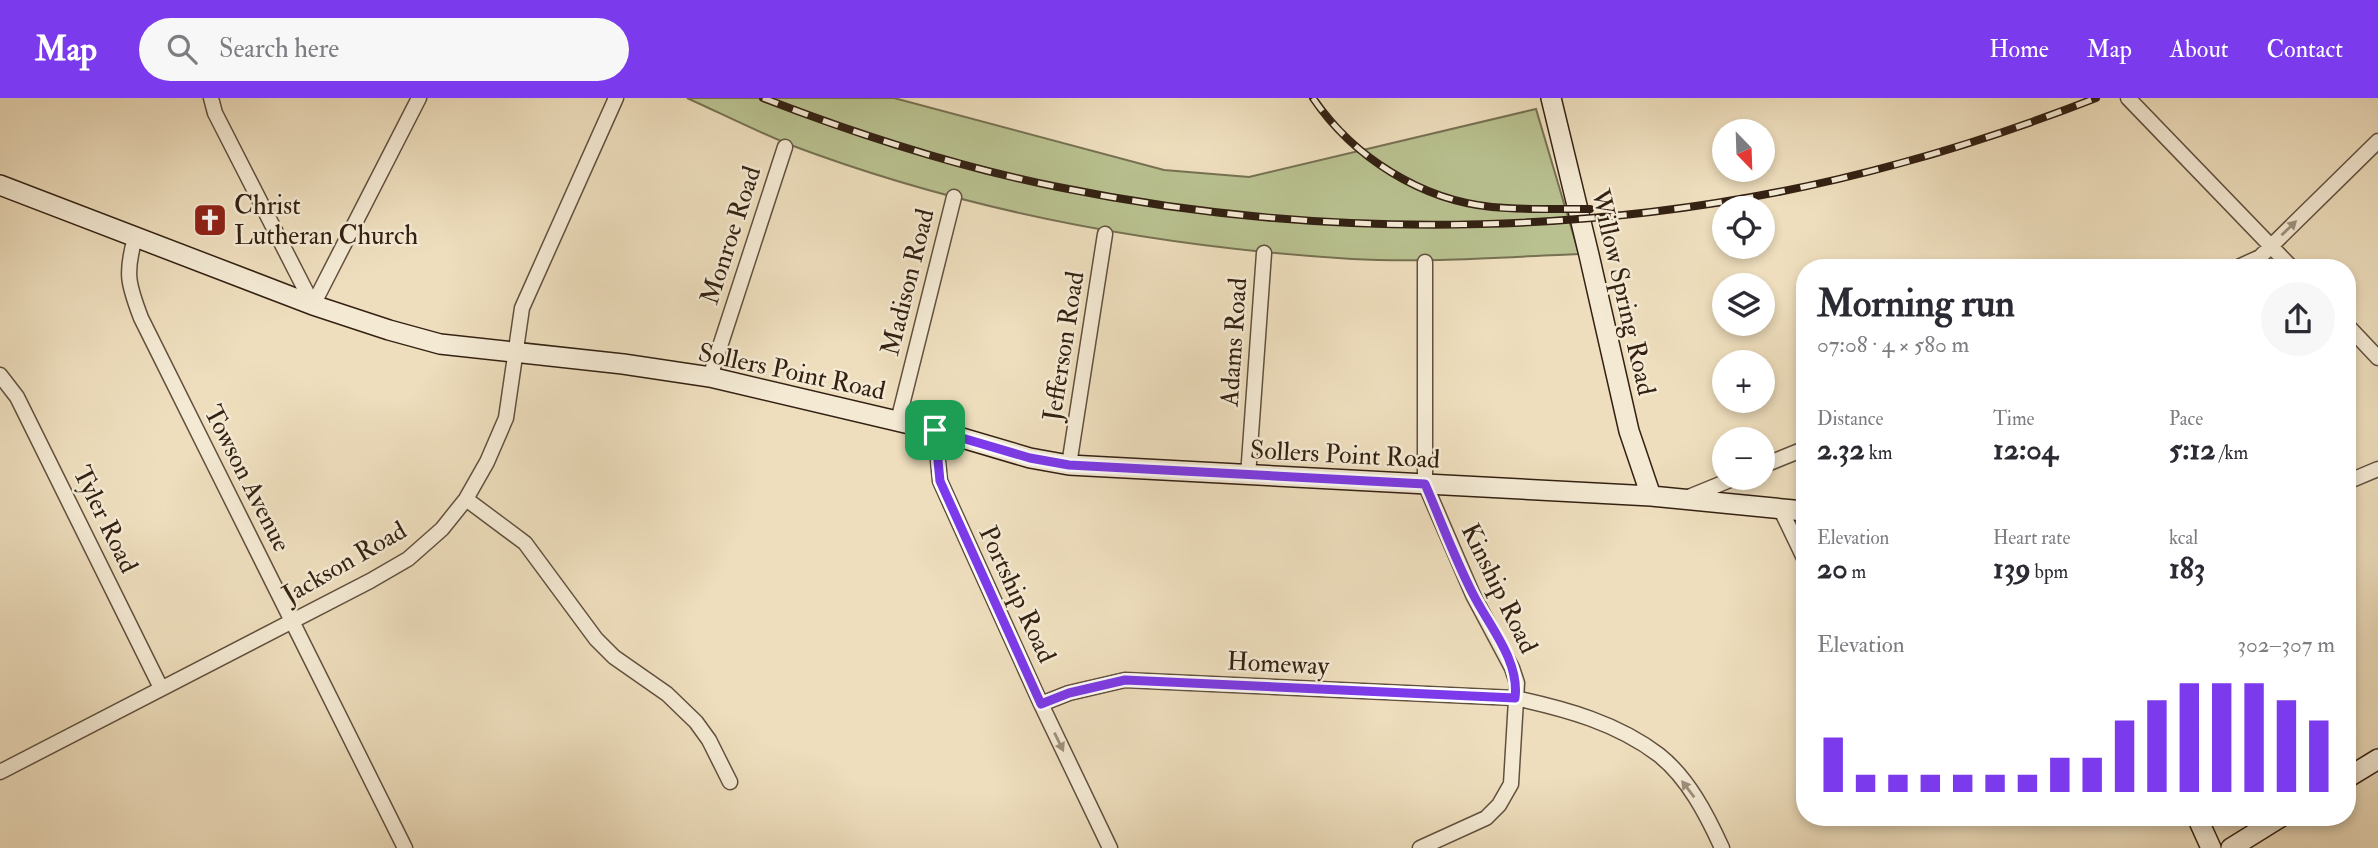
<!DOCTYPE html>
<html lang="en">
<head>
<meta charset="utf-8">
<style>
	:root { --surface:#fff; --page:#f7f7f7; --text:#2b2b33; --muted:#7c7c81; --accent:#7c3aed }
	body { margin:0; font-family:"IM FELL Double Pica",serif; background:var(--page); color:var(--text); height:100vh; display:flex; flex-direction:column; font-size:26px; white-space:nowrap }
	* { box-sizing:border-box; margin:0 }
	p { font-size:23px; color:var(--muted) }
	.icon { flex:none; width:38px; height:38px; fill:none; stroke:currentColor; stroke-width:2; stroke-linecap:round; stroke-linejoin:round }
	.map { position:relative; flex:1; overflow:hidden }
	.side { position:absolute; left:1796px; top:161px; width:560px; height:567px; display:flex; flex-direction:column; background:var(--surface); border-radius:28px; box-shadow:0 4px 10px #0003 }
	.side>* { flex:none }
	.needle { width:46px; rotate:157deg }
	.fabs { position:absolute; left:1712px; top:21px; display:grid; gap:14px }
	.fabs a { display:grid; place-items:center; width:63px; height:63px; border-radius:50%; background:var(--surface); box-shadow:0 4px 10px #0003; font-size:35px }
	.pin { position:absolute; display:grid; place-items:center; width:60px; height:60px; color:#fff; margin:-30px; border-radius:14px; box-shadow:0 4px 10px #0006 }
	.round { display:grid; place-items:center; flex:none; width:74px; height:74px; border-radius:37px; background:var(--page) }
	.summary { display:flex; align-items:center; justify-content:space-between; height:119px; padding:0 21px }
	h1 { font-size:38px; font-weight:800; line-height:52px }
	.figures { display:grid; grid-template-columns:repeat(3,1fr); gap:10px; height:119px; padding:7px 21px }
	.figures div { display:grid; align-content:center }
	.figures b { font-size:30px; font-weight:800 }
	.figures small { font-size:19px; font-weight:400 }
	.figures p { font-size:19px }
	.chart { height:196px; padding:14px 21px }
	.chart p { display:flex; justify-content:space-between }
	.chart svg { width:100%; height:126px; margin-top:7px; stroke:var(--accent); stroke-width:6 }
	header { display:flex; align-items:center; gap:42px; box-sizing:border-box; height:98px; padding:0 35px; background:var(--accent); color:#fff }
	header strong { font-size:33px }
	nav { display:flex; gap:38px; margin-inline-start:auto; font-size:24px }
	.search { width:490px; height:63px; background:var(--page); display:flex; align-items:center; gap:18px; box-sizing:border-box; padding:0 24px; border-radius:38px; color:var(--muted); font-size:26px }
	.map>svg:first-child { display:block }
</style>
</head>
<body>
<header>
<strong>Map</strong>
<div class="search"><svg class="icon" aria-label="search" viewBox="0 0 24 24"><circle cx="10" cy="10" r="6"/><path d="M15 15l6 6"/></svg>Search here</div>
<nav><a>Home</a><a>Map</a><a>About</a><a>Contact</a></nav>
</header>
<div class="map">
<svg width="2378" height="750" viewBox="0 0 2378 750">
	<rect width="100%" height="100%" fill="#eedebd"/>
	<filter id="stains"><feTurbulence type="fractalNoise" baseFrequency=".00286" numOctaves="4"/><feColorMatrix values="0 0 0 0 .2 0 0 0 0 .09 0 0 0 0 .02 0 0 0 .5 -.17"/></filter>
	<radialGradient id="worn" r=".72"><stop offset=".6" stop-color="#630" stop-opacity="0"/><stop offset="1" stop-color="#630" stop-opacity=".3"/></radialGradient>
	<!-- green -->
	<path fill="#b9c190" stroke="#767152" stroke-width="2" d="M687 0H894L1164 72 1249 79 1536 11 1579 156C1504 159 1427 165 1352 161 1161 149 967 114 788 46 754 32 720 15 687 0Z"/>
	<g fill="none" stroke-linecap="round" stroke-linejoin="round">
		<!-- street casing -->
		<g stroke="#62503e" stroke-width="17">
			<path id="street" d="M211 0 215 15 313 207
				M2128 0 2292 170
				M135 140C125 175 128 186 141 220L405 750
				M2236 170 2260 159 2378 43
				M313 207 419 0
				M2347 227 2378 260
				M0 277 17 299 161 590
				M710 279 785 49
				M898 323 954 99
				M935 332 940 383 1041 606 1110 750
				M1069 367 1105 136
				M1762 368 1804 351
				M1248 378 1264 155
				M2347 384 2378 371
				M1686 400 1735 380
				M466 401 525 445 596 541 614 559 667 596 696 624 709 642 730 684
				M1780 410 1804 460
				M1041 606 1069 595 1125 582 1515 600C1566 611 1617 625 1659 657 1688 680 1707 717 1722 750
				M0 674 370 483 408 461 442 431 466 401 487 364 506 320 522 210 616 0
				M1420 750 1486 720 1499 707 1511 686 1517 585 1512 570 1473 497 1425 386V164"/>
		</g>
		<!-- secondary casing -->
		<g stroke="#342113" stroke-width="22">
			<path id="secondary" d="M1551 0 1589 157 1629 333 1651 398
				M0 87 313 207 389 232 440 246 623 266 710 279 935 332 1030 360 1069 367 1651 398 1804 413
				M2347 680 2378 661
				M2197 719 2211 750
				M2231 750 2281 719"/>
		</g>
		<!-- street -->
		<use href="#street" stroke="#f4ead4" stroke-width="14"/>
		<!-- secondary -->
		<use href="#secondary" stroke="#f4ead4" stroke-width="19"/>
		<!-- rail casing -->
		<g stroke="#342113" stroke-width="8">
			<path id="rail" d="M763 0C859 37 958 69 1058 89 1332 145 1631 140 1901 65 1967 47 2032 25 2096 0
				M1313 0C1353 59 1421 102 1492 109 1525 112 1558 111 1590 111"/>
		</g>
		<!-- rail -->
		<use href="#rail" stroke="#f4ead4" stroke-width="5" stroke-dasharray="16" stroke-linecap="butt"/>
	</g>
	<!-- one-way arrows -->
	<defs><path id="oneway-solid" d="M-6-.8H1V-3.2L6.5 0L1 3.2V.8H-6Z" transform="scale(1.75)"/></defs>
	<g fill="#9e907d">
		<use href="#oneway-solid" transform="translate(2289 130) rotate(-44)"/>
		<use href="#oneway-solid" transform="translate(1059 644) rotate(64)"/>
		<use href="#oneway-solid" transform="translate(1688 691) rotate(-127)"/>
	</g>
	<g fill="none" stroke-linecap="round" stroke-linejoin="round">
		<!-- route casing -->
		<g stroke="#fff" stroke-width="14">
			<path id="route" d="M935 332 1030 360 1069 367 1425 386C1441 423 1455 461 1473 496 1489 528 1520 563 1515 600L1125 582 1069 595 1041 606 940 383Z"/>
		</g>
		<!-- route -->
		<use href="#route" stroke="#7c3aed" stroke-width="9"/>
	</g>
	<!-- icons -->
	<defs>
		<g id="church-square" transform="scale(1.75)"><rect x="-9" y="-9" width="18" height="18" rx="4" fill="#8f2418" stroke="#f4ead4"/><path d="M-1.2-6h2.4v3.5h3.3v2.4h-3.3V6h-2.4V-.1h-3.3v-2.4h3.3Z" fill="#fff"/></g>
	</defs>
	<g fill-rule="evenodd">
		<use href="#church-square" x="210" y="122"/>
	</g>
	<g text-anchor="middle" stroke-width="5" stroke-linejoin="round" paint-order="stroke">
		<!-- poi labels -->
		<g font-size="26" fill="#342113" stroke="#f4ead4" text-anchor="start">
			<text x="234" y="116">Christ<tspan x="234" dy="30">Lutheran Church</tspan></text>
		</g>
		<!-- street labels -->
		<g font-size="26" fill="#342113" stroke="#f4ead4">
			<text transform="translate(730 137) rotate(-72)" y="9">Monroe Road</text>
			<text transform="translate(907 184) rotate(-76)" y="9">Madison Road</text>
			<text transform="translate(1624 194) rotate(77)" y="9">Willow Spring Road</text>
			<text transform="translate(1233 244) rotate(-86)" y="9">Adams Road</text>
			<text transform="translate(1063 248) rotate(-81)" y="9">Jefferson Road</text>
			<text transform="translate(792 273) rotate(12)" y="9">Sollers Point Road</text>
			<text transform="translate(1345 356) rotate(3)" y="9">Sollers Point Road</text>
			<text transform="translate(248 380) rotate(63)" y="9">Towson Avenue</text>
			<text transform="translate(106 421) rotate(64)" y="9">Tyler Road</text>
			<text transform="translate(344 464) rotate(-30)" y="9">Jackson Road</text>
			<text transform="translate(1500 490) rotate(64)" y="9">Kinship Road</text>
			<text transform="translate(1018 496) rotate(65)" y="9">Portship Road</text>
			<text transform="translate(1278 565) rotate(3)" y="9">Homeway</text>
		</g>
	</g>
	<rect width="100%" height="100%" filter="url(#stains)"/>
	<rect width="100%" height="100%" fill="url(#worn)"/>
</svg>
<div class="fabs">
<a><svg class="needle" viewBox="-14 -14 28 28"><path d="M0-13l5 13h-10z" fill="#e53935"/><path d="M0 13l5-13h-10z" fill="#7c7c81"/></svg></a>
<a><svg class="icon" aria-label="locate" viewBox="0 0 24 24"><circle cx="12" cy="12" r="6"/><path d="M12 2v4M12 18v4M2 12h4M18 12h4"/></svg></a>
<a><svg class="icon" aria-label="layers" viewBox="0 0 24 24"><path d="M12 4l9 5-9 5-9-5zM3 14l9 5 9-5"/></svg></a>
<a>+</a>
<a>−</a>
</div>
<div class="pin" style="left:935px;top:332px;background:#1e9e55"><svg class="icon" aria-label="arrive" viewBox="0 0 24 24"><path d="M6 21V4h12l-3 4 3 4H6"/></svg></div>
<section class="side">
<div class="summary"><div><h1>Morning run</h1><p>07:08 · 4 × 580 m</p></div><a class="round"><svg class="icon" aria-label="share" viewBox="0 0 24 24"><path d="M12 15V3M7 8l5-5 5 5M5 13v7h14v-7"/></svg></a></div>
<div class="figures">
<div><p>Distance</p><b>2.32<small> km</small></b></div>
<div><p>Time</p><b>12:04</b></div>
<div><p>Pace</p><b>5:12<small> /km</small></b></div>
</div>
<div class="figures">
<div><p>Elevation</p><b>20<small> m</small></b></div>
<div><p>Heart rate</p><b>139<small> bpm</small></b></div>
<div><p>kcal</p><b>183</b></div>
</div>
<div class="chart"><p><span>Elevation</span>302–307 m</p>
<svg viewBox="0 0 160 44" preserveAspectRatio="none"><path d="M5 44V25M15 44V38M25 44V38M35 44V38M45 44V38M55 44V38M65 44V38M75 44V32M85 44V32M95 44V19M105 44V12M115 44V6M125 44V6M135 44V6M145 44V12M155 44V19"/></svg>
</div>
</section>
</div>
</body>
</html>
